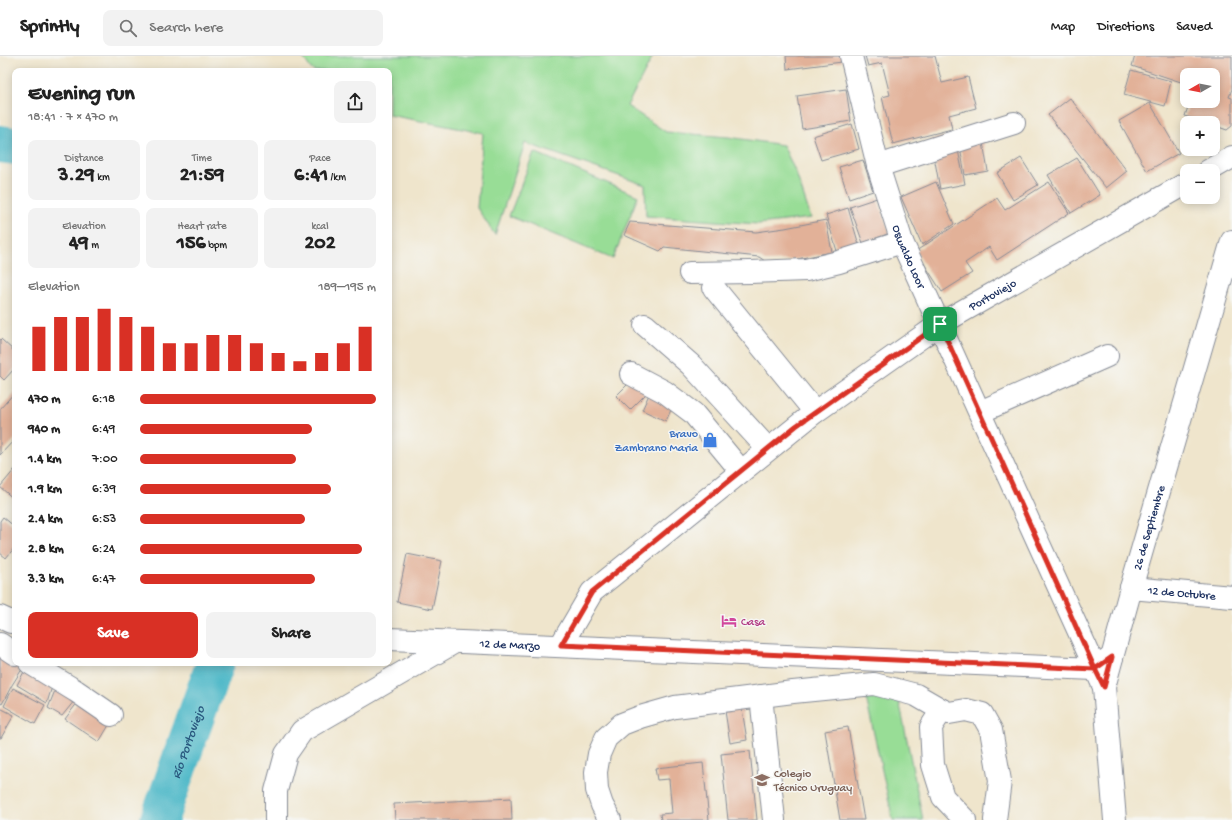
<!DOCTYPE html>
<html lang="en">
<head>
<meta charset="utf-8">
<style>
	:root { --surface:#fff; --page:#f2f2f2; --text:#222; --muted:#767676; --line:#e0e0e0; --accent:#d93025 }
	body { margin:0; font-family:"Gochi Hand",sans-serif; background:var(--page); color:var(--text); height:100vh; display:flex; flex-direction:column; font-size:15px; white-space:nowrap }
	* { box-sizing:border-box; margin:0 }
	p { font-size:13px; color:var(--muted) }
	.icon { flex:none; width:22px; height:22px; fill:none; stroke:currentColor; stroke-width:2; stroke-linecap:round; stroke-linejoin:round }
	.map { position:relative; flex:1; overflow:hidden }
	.panel { position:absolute; left:12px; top:12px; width:380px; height:598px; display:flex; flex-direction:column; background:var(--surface); border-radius:8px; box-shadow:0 2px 10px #0003 }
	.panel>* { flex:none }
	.needle { width:26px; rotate:261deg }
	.buttons { position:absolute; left:1180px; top:12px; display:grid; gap:8px }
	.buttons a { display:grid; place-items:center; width:40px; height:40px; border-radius:8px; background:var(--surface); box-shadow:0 2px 10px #0003; font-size:20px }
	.pin { position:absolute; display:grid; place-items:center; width:34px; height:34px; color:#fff; margin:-17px; border-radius:8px; box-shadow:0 2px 6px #0006 }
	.round { display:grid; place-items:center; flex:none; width:42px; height:42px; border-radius:8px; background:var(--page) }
	.headline { display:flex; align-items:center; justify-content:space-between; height:68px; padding:0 16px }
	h1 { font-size:22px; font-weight:700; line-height:30px }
	.metrics { display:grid; grid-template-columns:repeat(3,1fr); gap:6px; height:68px; padding:4px 16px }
	.metrics div { display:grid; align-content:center; border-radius:8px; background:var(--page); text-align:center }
	.metrics b { font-size:20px; font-weight:700 }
	.metrics small { font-size:11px; font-weight:400 }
	.metrics p { font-size:11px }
	.chart { height:112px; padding:8px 16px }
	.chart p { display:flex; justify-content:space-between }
	.chart svg { width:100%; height:72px; margin-top:4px; stroke:var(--accent); stroke-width:6 }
	.action { display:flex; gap:8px; margin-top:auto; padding:8px 16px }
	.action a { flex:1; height:46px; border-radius:8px; background:var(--accent); color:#fff; font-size:16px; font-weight:700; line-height:46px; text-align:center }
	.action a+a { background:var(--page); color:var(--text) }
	ul { padding:0 16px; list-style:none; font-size:13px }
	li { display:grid; grid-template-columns:64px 48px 1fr; align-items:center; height:30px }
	li i { height:10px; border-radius:5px; background:var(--accent) }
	header { display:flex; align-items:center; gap:24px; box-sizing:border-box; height:56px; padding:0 20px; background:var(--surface); border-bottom:1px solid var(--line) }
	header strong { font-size:19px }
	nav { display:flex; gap:22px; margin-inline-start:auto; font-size:14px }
	.search { width:280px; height:36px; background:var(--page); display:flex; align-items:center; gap:10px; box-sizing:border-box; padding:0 14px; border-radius:8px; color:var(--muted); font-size:15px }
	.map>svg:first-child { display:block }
</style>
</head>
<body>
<header>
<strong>Sprintly</strong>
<div class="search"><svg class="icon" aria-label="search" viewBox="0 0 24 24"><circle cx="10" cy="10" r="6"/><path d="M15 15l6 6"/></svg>Search here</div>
<nav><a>Map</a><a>Directions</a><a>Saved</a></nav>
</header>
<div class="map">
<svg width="1232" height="764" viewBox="0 0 1232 764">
	<rect width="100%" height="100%" fill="#f6f6f2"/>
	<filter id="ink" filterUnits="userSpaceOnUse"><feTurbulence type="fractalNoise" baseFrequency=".025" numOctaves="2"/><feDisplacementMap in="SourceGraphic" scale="8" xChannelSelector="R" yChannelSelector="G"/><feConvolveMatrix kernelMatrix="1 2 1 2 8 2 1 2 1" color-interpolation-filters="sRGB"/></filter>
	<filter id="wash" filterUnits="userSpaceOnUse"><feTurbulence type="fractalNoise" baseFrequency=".012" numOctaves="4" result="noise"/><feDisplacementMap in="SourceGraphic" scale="16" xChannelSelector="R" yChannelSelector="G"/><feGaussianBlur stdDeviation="0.9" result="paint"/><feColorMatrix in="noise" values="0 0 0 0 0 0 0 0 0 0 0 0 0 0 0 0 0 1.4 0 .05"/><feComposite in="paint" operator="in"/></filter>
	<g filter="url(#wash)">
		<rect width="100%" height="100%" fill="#efe5cc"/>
		<!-- green -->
		<path fill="#98dd96" stroke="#5a867a" d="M302 0H653L627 50 666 76 728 81 783 89 796 117 811 162 758 168 646 160 645 129 525 87 495 179 477 152 483 77 389 59V15H314L311 13Z
			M534 96 638 140 613 203 509 160Z
			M895 624 923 764H893L865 637Z"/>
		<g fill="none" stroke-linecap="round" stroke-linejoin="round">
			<!-- river -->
			<g stroke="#4bb7c7" stroke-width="38">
				<path d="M0 88 15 90"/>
				<path id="s1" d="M159 764 215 607"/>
			</g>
		</g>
		<g id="blocks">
			<!-- building -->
			<path fill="#e2b198" d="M786 0H842V6L787 13Z
				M865 0H935L942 27 968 21 976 52 949 59 952 73 893 88 882 41 890 39 882 7 868 10Z
				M1135 0H1232V33L1229 41 1232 42V70L1227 74 1213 69V67H1206L1185 60 1190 45H1213V19H1187V28L1132 10Z
				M1131 14 1171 25 1165 50 1124 39Z
				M846 33 851 65 802 73 797 40Z
				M1070 42 1127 115 1106 132 1048 59Z
				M1150 47 1179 97 1147 115 1119 65Z
				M852 68 859 93 821 104 813 80Z
				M981 75 988 115 965 119 958 79Z
				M955 79 965 128 940 133 931 84Z
				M1021 102 1038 129 1013 144 997 117Z
				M1077 102 1100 139 1071 157 1048 119Z
				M863 104 873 135 849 143 839 111Z
				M936 126 954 168 922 189 901 141Z
				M1049 126 1069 157 997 204 989 191 965 207 972 217 942 236 916 195 997 142 1005 154Z
				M877 142 890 177 863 187 850 151Z
				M848 152 859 189 837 195 826 159Z
				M826 164 832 196 792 204 765 205 759 201 664 191 660 195 624 179 630 166 756 176 785 172Z
				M1 283 15 296V312L4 324 0 320V284Z
				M632 324 646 338 630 354 616 340Z
				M651 334 675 345 666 365 642 354Z
				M15 336V383L0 399V353Z
				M15 413V444L0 431Z
				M3 461 15 471V491L6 502 0 497V465Z
				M407 498 442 505 432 553 397 546Z
				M0 591 26 607 12 629 2 648 0 647Z
				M27 610 54 624 47 647 17 629Z
				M58 627 79 639 62 660 48 652Z
				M13 632 45 649 35 668 4 650Z
				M81 642 112 664 99 686 65 663Z
				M0 652 14 659 1 682H0Z
				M742 653 747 684 730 687 725 655Z
				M848 671 864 764H840L825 675Z
				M750 695 757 764H728L721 698Z
				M703 707 709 764H661L660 758 672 757 669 723 657 724 655 712Z
				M511 742 512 764H395L394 748Z"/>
		</g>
	</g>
	<g filter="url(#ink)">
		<use href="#blocks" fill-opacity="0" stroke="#858a95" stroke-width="1"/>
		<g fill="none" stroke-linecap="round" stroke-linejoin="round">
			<!-- minor casing -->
			<g stroke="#858a95" stroke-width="24">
				<g id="minor">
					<path id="s2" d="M851 0 878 110 902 186 1104 631"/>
					<path d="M878 110 1014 67"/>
					<path d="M1208 115 1232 101"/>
					<path d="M690 217 751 216 806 214 839 206 902 186"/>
					<path d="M714 232 815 356"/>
					<path d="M645 269 691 309 768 393"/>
					<path d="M631 318 665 336 693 357 741 415"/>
					<path d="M980 356 1107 300"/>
					<path id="s3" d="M1131 532 1232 541"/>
					<path d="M0 561 11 566H15"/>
					<path id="s4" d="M389 583 1095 613 1112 601"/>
					<path d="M0 588 15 598"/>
					<path id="s5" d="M561 589 592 536 815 356 940 268 1187 127"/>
					<path d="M30 607 76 635 111 659"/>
					<path d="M761 640 774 764"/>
					<path d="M276 764V735L286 698 302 675 455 586"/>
					<path d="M610 764 602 749 597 734 596 716 599 698 606 682 622 668 640 661 675 651 793 636 874 628 916 639 942 654"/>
					<path d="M965 764 943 741 933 709 931 671 942 654 949 657 966 654 982 658 991 674 1000 725 995 764"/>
					<path id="s6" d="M1115 764 1104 631 1131 532 1232 185"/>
				</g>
			</g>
			<!-- minor -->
			<use href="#minor" stroke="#fff" stroke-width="22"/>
		</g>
	</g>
	<g fill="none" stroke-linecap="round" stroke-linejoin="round" filter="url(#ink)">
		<!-- route casing -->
		<g stroke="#fff" stroke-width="8">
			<path id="route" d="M940 268 796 370 592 536 561 589 1095 613 1104 631 1112 601 1095 613 940 268"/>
		</g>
		<!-- route -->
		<use href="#route" stroke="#d93025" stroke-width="5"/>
	</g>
	<!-- icons -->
	<defs>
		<g id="shop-bare" transform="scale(1.2)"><path d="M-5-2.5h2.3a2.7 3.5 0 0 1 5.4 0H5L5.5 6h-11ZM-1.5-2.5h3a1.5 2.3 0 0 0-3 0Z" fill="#3f7fe0" stroke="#f6f6f2" stroke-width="2.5" paint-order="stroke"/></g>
		<g id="hotel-bare" transform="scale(1.2)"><path d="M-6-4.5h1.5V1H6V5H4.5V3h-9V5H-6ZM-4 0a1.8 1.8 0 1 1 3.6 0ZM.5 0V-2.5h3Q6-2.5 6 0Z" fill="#d1479c" stroke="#f6f6f2" stroke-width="2.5" paint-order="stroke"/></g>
		<g id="school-bare" transform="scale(1.2)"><path d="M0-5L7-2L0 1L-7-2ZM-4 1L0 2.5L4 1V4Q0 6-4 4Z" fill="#8d6e63" stroke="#f6f6f2" stroke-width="2.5" paint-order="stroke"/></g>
	</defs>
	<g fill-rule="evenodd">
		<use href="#shop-bare" x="710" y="384"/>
		<use href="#hotel-bare" x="729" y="565"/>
		<use href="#school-bare" x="762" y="724"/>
	</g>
	<g text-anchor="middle" stroke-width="3" stroke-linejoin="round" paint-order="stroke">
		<!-- street labels -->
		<g font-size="12" fill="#1b2f5e" stroke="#f6f6f2">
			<text dy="4" stroke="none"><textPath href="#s2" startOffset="209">Oswaldo Loor</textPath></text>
			<text dy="4" stroke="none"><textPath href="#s5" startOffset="561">Portoviejo</textPath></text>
			<text dy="4" stroke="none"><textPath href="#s6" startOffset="299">26 de Septiembre</textPath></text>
			<text dy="4" stroke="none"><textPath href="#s3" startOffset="51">12 de Octubre</textPath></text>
			<text dy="4" stroke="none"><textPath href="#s4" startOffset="121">12 de Marzo</textPath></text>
		</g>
		<!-- shop labels -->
		<g font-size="12" fill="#366cbe" stroke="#f6f6f2" text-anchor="end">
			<text x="698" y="381">Bravo<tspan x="698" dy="14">Zambrano Maria</tspan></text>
		</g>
		<!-- hotel labels -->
		<g font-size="12" fill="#b23c85" stroke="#f6f6f2" text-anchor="start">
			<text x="741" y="569">Casa</text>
		</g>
		<!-- education labels -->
		<g font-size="12" fill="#785e54" stroke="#f6f6f2" text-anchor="start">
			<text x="774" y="721">Colegio<tspan x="774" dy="14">Técnico Uruguay</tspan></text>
		</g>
		<!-- water labels -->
		<g font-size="13" font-style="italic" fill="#29587e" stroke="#f6f6f2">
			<text dy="5" stroke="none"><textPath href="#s1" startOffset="83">Río Portoviejo</textPath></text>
		</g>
	</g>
</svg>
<div class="buttons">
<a><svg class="needle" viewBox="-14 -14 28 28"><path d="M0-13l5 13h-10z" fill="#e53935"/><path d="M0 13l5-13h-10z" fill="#767676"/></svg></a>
<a>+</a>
<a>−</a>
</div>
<div class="pin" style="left:940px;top:268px;background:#1e9e55"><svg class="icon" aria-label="arrive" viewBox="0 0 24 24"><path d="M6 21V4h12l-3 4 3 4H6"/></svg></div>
<section class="panel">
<div class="headline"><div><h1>Evening run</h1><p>18:41 · 7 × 470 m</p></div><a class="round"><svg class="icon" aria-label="share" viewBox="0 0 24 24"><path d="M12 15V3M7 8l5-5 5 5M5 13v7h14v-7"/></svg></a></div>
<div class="metrics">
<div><p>Distance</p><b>3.29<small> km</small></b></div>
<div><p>Time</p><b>21:59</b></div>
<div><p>Pace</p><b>6:41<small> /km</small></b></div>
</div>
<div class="metrics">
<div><p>Elevation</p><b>49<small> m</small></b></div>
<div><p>Heart rate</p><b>156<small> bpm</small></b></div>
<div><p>kcal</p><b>202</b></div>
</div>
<div class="chart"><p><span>Elevation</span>189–195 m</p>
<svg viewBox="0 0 160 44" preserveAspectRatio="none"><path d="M5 44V17M15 44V11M25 44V11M35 44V6M45 44V11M55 44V17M65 44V27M75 44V27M85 44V22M95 44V22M105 44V27M115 44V33M125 44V38M135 44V33M145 44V27M155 44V17"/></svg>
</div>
<ul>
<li><b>470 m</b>6:18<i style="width:100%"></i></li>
<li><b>940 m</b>6:49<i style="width:73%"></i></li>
<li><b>1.4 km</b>7:00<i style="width:66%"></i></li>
<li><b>1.9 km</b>6:39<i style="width:81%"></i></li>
<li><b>2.4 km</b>6:53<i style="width:70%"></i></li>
<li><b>2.8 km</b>6:24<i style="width:94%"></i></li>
<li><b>3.3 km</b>6:47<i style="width:74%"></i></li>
</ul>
<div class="action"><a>Save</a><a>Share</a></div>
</section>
</div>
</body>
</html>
